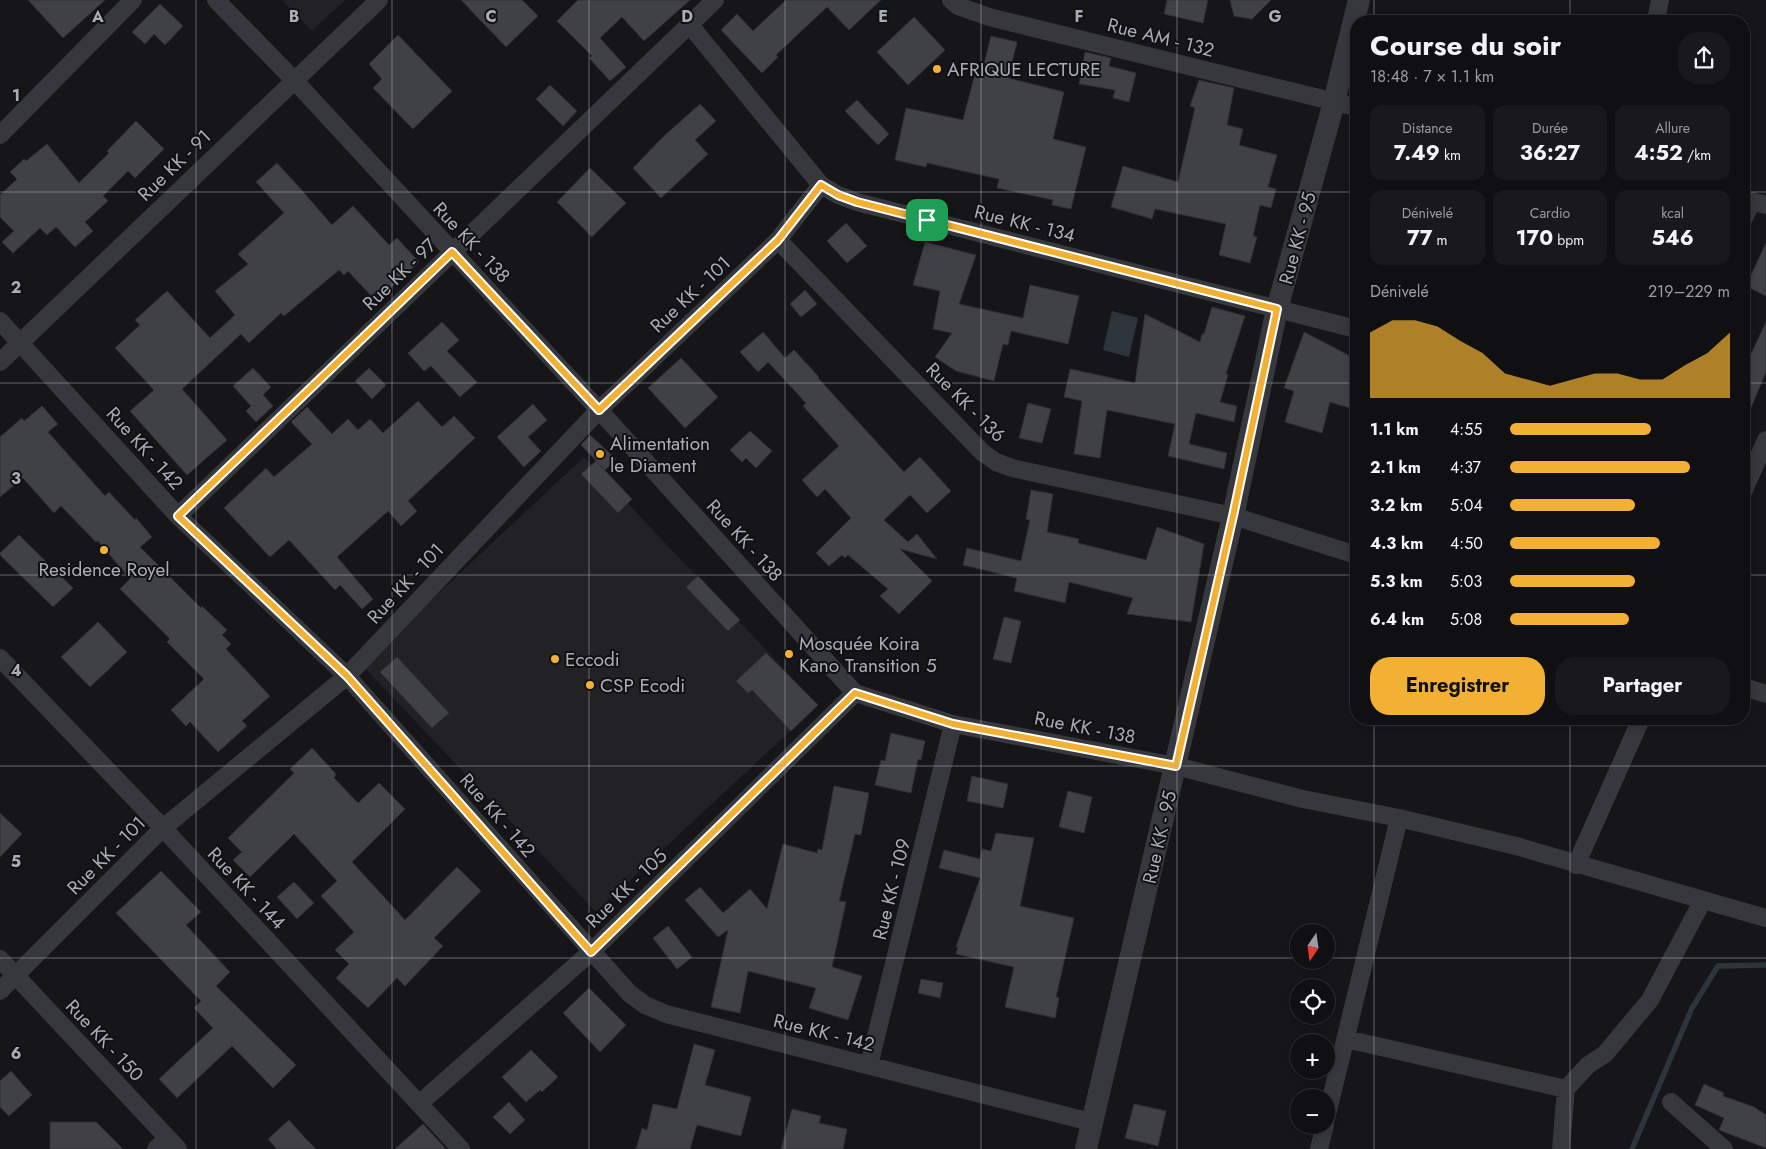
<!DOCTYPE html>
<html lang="fr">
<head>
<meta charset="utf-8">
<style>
	:root { --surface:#101012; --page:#19191b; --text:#f1f3f6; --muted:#9c9d9f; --line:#303032; --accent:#f2b134 }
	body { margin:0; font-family:Jost,sans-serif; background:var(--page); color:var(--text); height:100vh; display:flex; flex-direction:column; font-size:19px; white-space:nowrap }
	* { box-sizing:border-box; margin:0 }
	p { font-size:16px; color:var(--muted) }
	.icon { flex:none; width:28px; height:28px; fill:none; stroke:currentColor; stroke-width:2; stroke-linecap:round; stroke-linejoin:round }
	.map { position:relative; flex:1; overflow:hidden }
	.details { position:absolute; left:1350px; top:15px; width:400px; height:710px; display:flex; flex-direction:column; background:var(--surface); border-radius:20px; box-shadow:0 2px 8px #0003,0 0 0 1px var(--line) }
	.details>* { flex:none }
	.needle { width:32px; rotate:193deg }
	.tools { position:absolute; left:1290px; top:924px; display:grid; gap:10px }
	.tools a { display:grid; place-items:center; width:45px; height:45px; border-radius:50%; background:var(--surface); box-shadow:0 2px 8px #0003,0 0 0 1px var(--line); font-size:25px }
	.pin { position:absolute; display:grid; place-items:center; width:42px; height:42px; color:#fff; margin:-21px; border-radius:10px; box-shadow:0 2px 8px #0006 }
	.round { display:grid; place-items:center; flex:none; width:52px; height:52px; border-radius:20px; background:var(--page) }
	.headline { display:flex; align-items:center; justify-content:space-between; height:85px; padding:0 20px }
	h1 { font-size:28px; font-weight:700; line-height:38px }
	.stats { display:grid; grid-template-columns:repeat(3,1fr); gap:8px; height:85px; padding:5px 20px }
	.stats div { display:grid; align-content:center; border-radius:12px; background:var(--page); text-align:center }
	.stats b { font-size:21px; font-weight:700 }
	.stats small { font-size:14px; font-weight:400 }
	.stats p { font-size:14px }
	.chart { height:140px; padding:10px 20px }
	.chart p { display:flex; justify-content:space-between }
	.chart svg { width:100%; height:90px; margin-top:5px; fill:var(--accent); opacity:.7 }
	.action { display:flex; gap:10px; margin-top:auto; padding:10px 20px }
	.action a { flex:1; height:58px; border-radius:20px; background:var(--accent); color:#111; font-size:20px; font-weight:700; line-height:58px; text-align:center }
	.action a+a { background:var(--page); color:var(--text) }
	ul { padding:0 20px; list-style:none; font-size:16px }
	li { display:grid; grid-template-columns:80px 60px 1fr; align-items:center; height:38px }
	li i { height:12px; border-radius:6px; background:var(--accent) }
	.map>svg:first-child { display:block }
</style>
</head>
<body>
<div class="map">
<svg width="1766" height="1149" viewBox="0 0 1766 1149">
	<rect width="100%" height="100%" fill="#161618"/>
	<!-- built -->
	<path fill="#222225" d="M282 0H345L312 31Z
		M584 457 818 705 596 912 362 665Z"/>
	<!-- water -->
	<path fill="#2c353c" d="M1112 311 1138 318 1129 357 1103 350Z"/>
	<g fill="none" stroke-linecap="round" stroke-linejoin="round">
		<!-- stream -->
		<path stroke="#2c353c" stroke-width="5.5" d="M1632 1149 1692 1008 1718 966 1766 965"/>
	</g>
	<!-- building -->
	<path fill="#404145" stroke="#303034" d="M28 0H105L63 38Z
		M461 0H522L538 16 506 47Z
		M578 0H690L644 41 622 17 600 38 626 67 610 81 589 58 592 56 557 21Z
		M786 0H881L849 30 827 7 776 55 778 57 762 73 721 30 737 14 753 31Z
		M1167 0H1208L1203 23 1164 14Z
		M1230 0H1271L1252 19 1234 16Z
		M160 4 183 26 165 45 154 34 145 44 132 32Z
		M914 17 945 50 908 85 877 52Z
		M398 35 452 91 413 129 373 88 382 79 369 64Z
		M991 36 1017 42 1008 78 1064 92 1053 139 1086 147 1071 209 1052 205 1053 200 997 188 999 179 927 163 926 167 895 160 906 108 963 120 975 74 981 76Z
		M1085 52 1111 58 1109 66 1136 73 1129 102 1113 98 1115 90 1079 84Z
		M1199 80 1234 88 1227 125 1243 129 1239 145 1277 155 1268 187 1276 189 1271 208 1260 205 1253 236 1257 237 1250 263 1219 255 1226 224 1155 209 1152 219 1111 207 1123 166 1178 182 1195 108 1190 106Z
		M550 85 577 111 563 126 536 99Z
		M857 100 889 134 878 145 845 111Z
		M700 104 716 121 695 140 708 154 661 198 633 168 664 136Z
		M136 121 164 149 135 178 128 171 103 196 108 201 85 222 93 231 75 247 56 227 47 235 40 228 13 253 2 242 14 231 0 217V195L17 179 10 172 24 159 26 161 47 144 79 183 109 153 107 151Z
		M277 163 299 187 332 225 353 206 389 245 397 238 419 262 376 301 348 271 344 275 339 270 284 316 281 313 249 343 241 334 182 389 227 440 187 475 130 411 154 390 115 348 140 325 135 320 167 291 210 338 235 315 215 291 248 264 238 254 284 213 256 182Z
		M590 168 626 203 592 237 557 202Z
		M846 223 867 246 847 263 827 241Z
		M925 242 976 255 959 304 1023 318 1030 285 1079 296 1068 344 1011 331 1008 345 1003 344 994 381 956 371 935 357 952 333 933 329 940 291 913 285Z
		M1766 243V296L1746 286Z
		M805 290 817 304 801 317 790 304Z
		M1212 307 1245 316 1226 374 1228 375 1220 402 1237 406 1234 422 1196 413 1189 444 1227 453 1224 469 1168 456 1175 424 1107 410 1100 458 1074 454 1082 401 1064 397 1070 369 1135 383 1145 314 1200 342 1202 334H1204Z
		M442 322 459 340 447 351 477 382 460 397 431 366 424 371 408 353Z
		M1766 322V372L1744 424V369Z
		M763 332 785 358 794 350 819 377 818 378 904 472 920 457 951 491 927 513 910 495 884 520 908 542 917 534 937 559 900 549 932 581 899 614 880 596 888 589 848 555 845 558 842 555 829 566 816 553 851 518 825 489 817 497 802 480 839 446 803 406 806 403 768 362 758 372 740 352Z
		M1304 332 1356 359V367L1352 382H1356V410L1330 402 1322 433 1285 422 1294 391 1284 388Z
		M681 358 718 397 685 428 648 388Z
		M253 368 271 387 263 395 273 406 256 422 246 411 251 406 233 386Z
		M369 368 386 385 372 399 355 381Z
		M418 401 442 427 454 416 475 438 408 501 417 511 401 526 388 511 337 557 373 599 362 609 340 585 335 590 289 540 270 557 224 508 266 468 274 477 312 444 291 422 307 407 332 434 348 419 358 430 370 419 383 433Z
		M1028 403 1051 409 1042 443 1019 438Z
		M533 404 547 420 528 437 541 451 524 467 497 437Z
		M42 406 58 424 48 432 105 496 109 492 135 520 136 518 152 537 140 547 201 608 202 606 227 630 222 635 231 644 226 649 270 696 242 721 247 726 218 752 190 722 186 726 171 710 204 679 167 642 170 639 120 589 130 579 98 541 96 542 61 506 54 513 23 478 0 497V437L22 418 24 421Z
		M750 431 772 451 756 468 746 458 742 462 730 450Z
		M590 435 616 459 605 470 581 445Z
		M596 461 632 499 618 513 581 474Z
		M1031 490 1053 494 1047 532 1079 539 1078 543 1146 560 1157 527 1204 544 1191 622 1127 614 1133 598 1069 582 1065 603 1014 591 1017 578 963 565 967 548 1021 561 1030 520 1026 519Z
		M19 535 73 588 53 607 0 555V553Z
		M698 576 740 620 728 631 686 587Z
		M1004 617 1021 621 1011 663 993 659Z
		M98 622 127 652 90 687 61 657Z
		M766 653 818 705 791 731 752 690 748 693 736 681Z
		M397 657 449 713 432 728 380 672Z
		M891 733 925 741 921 760 918 759 911 793 875 785 881 760 885 761Z
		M312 748 336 774 334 778 358 803 379 783 405 809 352 862 405 920 457 867 481 891 434 938 443 946 405 986 397 978 368 1008 336 978 349 964 335 950 354 932 321 896 337 881 294 834 250 877 233 860 242 852 228 838 294 773 290 769Z
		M972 776 1008 784 1003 808 967 801Z
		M834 786 869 793 861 835 855 834 839 901 846 902 832 967 862 976 848 1020 809 1008 816 988 748 971 740 1013 711 1007 728 930 718 937 685 900 700 887 723 913 750 889 767 909 783 844 817 853 818 849 822 850Z
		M1068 791 1092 797 1084 833 1059 827Z
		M0 813 22 834 0 857Z
		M996 833 1034 838 1020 906 1074 918 1056 997 1059 998 1055 1018 1005 1007 1014 967 956 954 958 947H956L980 878 939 868 944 850 980 859 982 849 991 851Z
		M161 871 201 912 186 925 230 972 216 986 296 1065 273 1088 232 1046 177 1098 159 1079 213 1028 194 1008 201 1001 116 913Z
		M294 882 314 903 297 919 277 897Z
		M668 926 692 957 677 969 653 938Z
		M921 979 943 983 940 998 918 993Z
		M589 988 626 1025 600 1052 563 1013Z
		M694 1044 715 1050 705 1085 751 1097 741 1136 697 1125 690 1149H636L642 1128 647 1130 653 1104 677 1109Z
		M531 1050 558 1077 542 1092 540 1090 526 1102 502 1077Z
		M11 1071 32 1095 9 1116 0 1107V1081Z
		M1704 1084 1724 1093 1723 1096 1754 1107 1766 1115V1148L1719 1130 1724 1118 1695 1105Z
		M509 1102 525 1120 510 1134 493 1117Z
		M1134 1104 1166 1111 1158 1146 1125 1138Z
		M792 1109 821 1116 819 1123 847 1129 843 1149H781Z
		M289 1120 305 1138 316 1149H277L268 1139Z
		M50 1122H96L123 1149H50Z
		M423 1124 446 1149H395Z"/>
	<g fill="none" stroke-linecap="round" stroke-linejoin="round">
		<!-- minor -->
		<path stroke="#37383d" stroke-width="18" d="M216 0 294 80 599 410 855 693 953 724 1176 766 1303 799 1399 818 1516 846 1766 918
			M951 0 958 6 989 17 1356 107
			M1656 21 1660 0
			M689 24 821 185 838 195 857 202 1356 329
			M0 135 133 0
			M1744 199 1766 205
			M1744 218 1752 201
			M778 240 982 452 996 462 1012 468 1233 516 1356 555
			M0 321 178 516 347 676 629 993 645 1005 666 1014 1091 1122
			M0 362 379 0
			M1744 490 1766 440
			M178 516 715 0
			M0 658 163 828 461 1149
			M1744 687 1766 694
			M1576 865 1641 719
			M0 959 178 1149
			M0 991 163 828 347 676 599 410 778 240 821 185
			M1346 1039 1566 1089 1561 1149
			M869 1065 953 724
			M1566 1089 1588 1065 1605 1054 1650 1000 1703 900
			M1671 1102 1724 1149
			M419 1104 591 952 855 693
			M1326 1119 1399 818
			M156 1149 168 1138
			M1319 1149 1325 1125"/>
		<!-- tertiary -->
		<path stroke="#37383d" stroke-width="22" d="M1086 1149 1233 516 1277 309 1334 102 1359 0"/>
	</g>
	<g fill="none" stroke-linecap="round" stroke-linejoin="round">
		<!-- route casing -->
		<g stroke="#fff" stroke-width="10">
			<path id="route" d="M821 185 838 195 857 202 1277 309 1233 516 1176 766 953 724 855 693 591 952 347 676 178 516 452 252 599 410 778 240Z"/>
		</g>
		<!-- route -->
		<use href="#route" stroke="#f2b134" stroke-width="6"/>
	</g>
	<!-- grid -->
	<path fill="none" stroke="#a8adb8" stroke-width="1" stroke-opacity="0.55" d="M196 0V1149M392 0V1149M589 0V1149M785 0V1149M981 0V1149M1177 0V1149M1374 0V21M1570 0V21M0 192H1356M1744 192H1766M0 383H1356M1744 383H1766M0 575H1356M1744 575H1766M1374 719V1149M1570 719V1149M0 766H1766M0 958H1299M1326 958H1766"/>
	<!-- markers -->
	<g fill="#f2b134" stroke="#111113" stroke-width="2">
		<circle cx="937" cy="69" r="5"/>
		<circle cx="600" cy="454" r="5"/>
		<circle cx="104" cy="550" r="5"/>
		<circle cx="789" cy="654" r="5"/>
		<circle cx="555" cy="659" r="5"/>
		<circle cx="590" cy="685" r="5"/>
	</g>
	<g text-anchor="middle" stroke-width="4" stroke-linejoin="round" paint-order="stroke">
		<!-- street labels -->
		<g font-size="19" fill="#a8adb8" stroke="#111113">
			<text transform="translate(1161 37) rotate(14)" y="7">Rue AM - 132</text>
			<text transform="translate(174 165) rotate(-44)" y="7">Rue KK - 91</text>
			<text transform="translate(1025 223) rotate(14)" y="7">Rue KK - 134</text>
			<text transform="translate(1297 238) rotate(-75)" y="7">Rue KK - 95</text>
			<text transform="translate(472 242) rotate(47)" y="7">Rue KK - 138</text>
			<text transform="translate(399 274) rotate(-44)" y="7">Rue KK - 97</text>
			<text transform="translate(690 294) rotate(-43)" y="7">Rue KK - 101</text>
			<text transform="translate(966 402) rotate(45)" y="7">Rue KK - 136</text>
			<text transform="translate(145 448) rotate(48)" y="7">Rue KK - 142</text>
			<text transform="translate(745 540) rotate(48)" y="7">Rue KK - 138</text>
			<text transform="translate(405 583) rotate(-47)" y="7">Rue KK - 101</text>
			<text transform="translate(1085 727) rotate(11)" y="7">Rue KK - 138</text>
			<text transform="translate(498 815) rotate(49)" y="7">Rue KK - 142</text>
			<text transform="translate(1159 837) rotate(-77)" y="7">Rue KK - 95</text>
			<text transform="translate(106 855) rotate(-45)" y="7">Rue KK - 101</text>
			<text transform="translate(247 888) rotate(47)" y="7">Rue KK - 144</text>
			<text transform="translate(626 888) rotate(-44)" y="7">Rue KK - 105</text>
			<text transform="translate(891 889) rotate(-76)" y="7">Rue KK - 109</text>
			<text transform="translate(824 1032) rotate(14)" y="7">Rue KK - 142</text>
			<text transform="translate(105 1040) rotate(47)" y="7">Rue KK - 150</text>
		</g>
		<!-- poi labels -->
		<g font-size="19" fill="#a8adb8" stroke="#111113" text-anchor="start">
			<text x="947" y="76">AFRIQUE LECTURE</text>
			<text x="610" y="450">Alimentation<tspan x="610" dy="22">le Diament</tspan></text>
			<text x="104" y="576" text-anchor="middle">Residence Royel</text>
			<text x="799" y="650">Mosquée Koira<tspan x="799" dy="22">Kano Transition 5</tspan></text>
			<text x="565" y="666">Eccodi</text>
			<text x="600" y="692">CSP Ecodi</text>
		</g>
	</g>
	<g font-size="16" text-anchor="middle" font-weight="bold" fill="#a8adb8" stroke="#111113" stroke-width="4" stroke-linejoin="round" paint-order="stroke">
		<text x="98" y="22">A</text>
		<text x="294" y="22">B</text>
		<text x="491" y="22">C</text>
		<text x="687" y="22">D</text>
		<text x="883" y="22">E</text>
		<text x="1079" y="22">F</text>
		<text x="1275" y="22">G</text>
		<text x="16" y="101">1</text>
		<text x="16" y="293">2</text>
		<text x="16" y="484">3</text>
		<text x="16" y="676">4</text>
		<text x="16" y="867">5</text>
		<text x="16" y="1059">6</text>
	</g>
</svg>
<div class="tools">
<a><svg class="needle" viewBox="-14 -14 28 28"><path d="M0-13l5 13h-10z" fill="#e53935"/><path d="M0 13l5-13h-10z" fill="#9c9d9f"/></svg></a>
<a><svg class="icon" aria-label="locate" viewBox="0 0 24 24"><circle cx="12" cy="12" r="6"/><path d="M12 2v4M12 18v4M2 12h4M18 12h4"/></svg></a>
<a>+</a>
<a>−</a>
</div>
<div class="pin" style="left:927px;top:220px;background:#1e9e55"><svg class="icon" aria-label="arrive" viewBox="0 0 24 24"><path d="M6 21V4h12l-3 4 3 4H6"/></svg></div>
<section class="details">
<div class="headline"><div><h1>Course du soir</h1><p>18:48 · 7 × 1.1 km</p></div><a class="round"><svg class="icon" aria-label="share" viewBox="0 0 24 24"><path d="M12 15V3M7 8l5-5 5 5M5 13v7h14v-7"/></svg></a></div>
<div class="stats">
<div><p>Distance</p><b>7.49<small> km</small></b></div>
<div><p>Durée</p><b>36:27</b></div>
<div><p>Allure</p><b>4:52<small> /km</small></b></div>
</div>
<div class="stats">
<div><p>Dénivelé</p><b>77<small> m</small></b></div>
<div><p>Cardio</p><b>170<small> bpm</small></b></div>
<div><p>kcal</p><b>546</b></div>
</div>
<div class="chart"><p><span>Dénivelé</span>219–229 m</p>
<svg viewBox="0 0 160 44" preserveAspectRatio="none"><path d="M0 44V12L10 6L20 6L30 9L40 16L50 22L60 32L70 35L80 38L90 35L100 32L110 32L120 35L130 35L140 28L150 22L160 12V44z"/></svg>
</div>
<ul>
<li><b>1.1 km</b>4:55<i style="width:64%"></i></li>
<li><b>2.1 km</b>4:37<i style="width:82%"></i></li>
<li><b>3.2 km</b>5:04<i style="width:57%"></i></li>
<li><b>4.3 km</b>4:50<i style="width:68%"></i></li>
<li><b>5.3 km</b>5:03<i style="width:57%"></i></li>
<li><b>6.4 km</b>5:08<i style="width:54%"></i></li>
</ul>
<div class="action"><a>Enregistrer</a><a>Partager</a></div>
</section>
</div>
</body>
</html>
